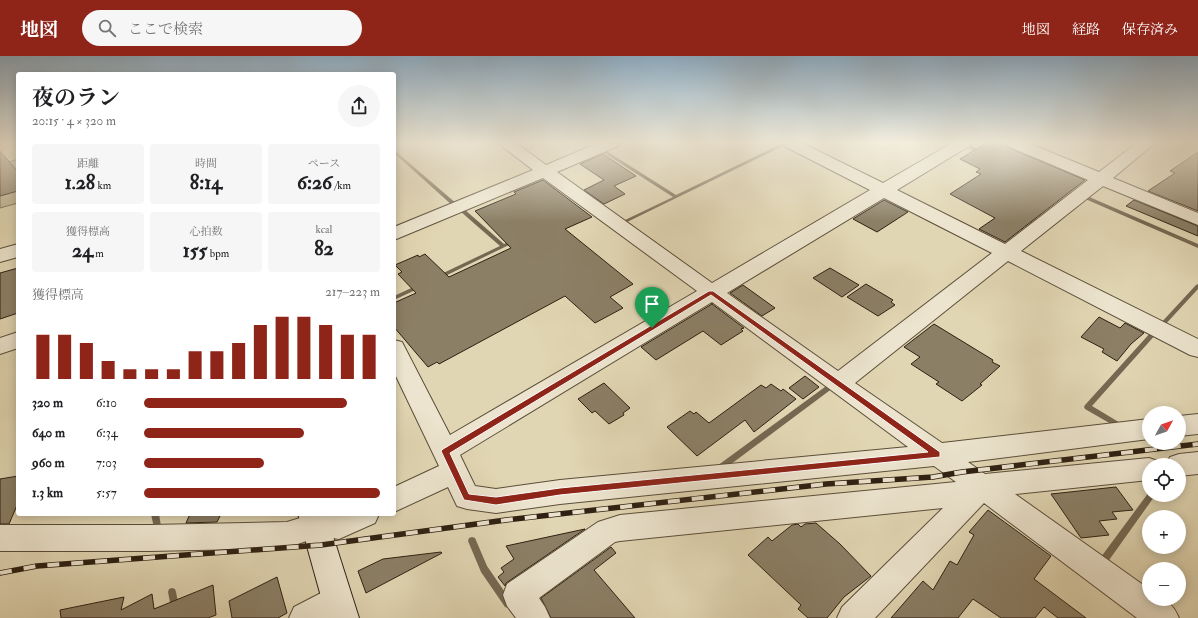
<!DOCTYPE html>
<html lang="ja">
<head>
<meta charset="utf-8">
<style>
	:root { --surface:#fff; --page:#f6f6f6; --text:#202124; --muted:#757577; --accent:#8f2418 }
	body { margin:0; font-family:"IM FELL Double Pica","Noto Serif JP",serif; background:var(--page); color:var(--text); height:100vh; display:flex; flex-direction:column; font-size:15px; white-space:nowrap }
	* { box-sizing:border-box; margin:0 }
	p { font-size:13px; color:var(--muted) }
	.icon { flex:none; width:22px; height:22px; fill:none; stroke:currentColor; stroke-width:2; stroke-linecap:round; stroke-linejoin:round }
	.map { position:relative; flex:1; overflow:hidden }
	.side { position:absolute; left:16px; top:16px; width:380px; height:444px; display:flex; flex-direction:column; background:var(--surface); border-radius:4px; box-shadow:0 2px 10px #0003 }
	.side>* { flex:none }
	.needle { width:26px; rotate:50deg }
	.tools { position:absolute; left:1142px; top:350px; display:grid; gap:8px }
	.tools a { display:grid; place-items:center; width:44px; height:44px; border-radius:50%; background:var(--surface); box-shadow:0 2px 10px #0003; font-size:20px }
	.pin { position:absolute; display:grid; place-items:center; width:34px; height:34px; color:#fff; margin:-41px -17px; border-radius:50% 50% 50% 0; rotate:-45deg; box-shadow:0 0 4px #0007 }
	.pin .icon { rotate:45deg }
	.round { display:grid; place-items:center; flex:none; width:42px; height:42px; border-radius:21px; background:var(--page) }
	.headline { display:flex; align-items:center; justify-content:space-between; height:68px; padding:0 16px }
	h1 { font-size:22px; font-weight:700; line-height:30px }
	.figures { display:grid; grid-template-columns:repeat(3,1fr); gap:6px; height:68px; padding:4px 16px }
	.figures div { display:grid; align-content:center; border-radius:4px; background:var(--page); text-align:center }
	.figures b { font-size:20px; font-weight:700 }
	.figures small { font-size:11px; font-weight:400 }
	.figures p { font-size:11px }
	.chart { height:112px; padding:8px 16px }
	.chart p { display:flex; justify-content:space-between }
	.chart svg { width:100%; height:72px; margin-top:4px; stroke:var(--accent); stroke-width:6 }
	ul { padding:0 16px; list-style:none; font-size:13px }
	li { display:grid; grid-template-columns:64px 48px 1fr; align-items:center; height:30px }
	li i { height:10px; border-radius:5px; background:var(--accent) }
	header { display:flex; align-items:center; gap:24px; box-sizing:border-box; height:56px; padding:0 20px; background:var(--accent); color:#fff }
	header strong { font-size:19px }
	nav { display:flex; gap:22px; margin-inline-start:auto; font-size:14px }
	.search { width:280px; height:36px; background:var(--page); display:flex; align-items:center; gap:10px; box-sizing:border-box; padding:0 14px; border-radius:22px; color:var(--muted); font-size:15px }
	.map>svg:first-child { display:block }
</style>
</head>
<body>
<header>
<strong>地図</strong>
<div class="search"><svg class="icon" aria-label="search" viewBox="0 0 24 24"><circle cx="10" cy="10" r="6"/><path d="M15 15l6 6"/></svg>ここで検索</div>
<nav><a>地図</a><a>経路</a><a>保存済み</a></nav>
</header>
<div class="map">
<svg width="1198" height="562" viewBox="0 0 1198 562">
	<rect width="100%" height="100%" fill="#e1d6b3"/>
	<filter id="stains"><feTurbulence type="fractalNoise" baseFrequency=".005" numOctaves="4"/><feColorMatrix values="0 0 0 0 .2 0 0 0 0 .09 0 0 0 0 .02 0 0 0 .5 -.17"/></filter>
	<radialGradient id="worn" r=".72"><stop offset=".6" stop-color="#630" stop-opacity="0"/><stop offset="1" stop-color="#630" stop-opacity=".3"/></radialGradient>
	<!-- green -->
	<path fill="#c3b798" stroke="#786c55" d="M18 103V147L0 152V109Z"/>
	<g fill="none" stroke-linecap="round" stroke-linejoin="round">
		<!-- stream -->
		<path fill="#756852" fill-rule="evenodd" d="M783 87 787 88 625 167 623 166V165L673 141 601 95 605 94 676 139Z
			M964 88H968L985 97 981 98 964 90Z
			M394 94 457 148V150H453L394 97Z
			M1083 140H1087L1198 188V192L1083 142Z
			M460 153H464L504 188 514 183 517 185 441 222H437L436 221 437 220 500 190 460 155Z
			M420 228 423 230 422 231 394 244V240Z
			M1198 228V233L1163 271H1159L1158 270 1159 269 1196 229Z
			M1152 275H1154L1157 277 1092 350 1122 368 1123 370 1122 372 1120 373 1118 372 1085 353 1084 351 1085 349Z
			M829 328H833L834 330 833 332 723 414 720 415 717 414 716 412 717 410Z
			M1149 436V439H1155L1154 441 1107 507 1104 508 1101 507 1100 504 1101 501Z
			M151 458H159L161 470 160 472 157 474 154 472Z
			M472 481 475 482 487 510 511 545 512 548 511 551 508 552 505 551 481 516 468 485 469 482Z
			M172 532 175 533 176 536 181 562H173L168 536 169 533Z"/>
	</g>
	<!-- building -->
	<path fill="#8b7f66" stroke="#2e2012" d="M986 87H1005L1007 91 1085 124 1005 186 979 173 995 162 950 138 981 118 976 116 980 113 960 103Z
		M0 95 18 116V135L0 140Z
		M1198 96V155L1148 135 1175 117 1170 115Z
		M603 98 636 120 614 130 625 138 604 148 584 134 604 124 580 108Z
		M543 124 592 161 565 173 633 228 610 241 623 252 595 267 565 240 439 308 437 306 428 311 394 271V247L416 237 398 218 402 216 395 209 418 199 419 201 425 198 449 221 511 192 475 155 516 138 514 136Z
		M884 144 908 156 877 176 853 163Z
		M1134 144 1198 170V180L1126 150Z
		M18 212V257L0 263V217Z
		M830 212 859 229 842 241 813 222Z
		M866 228 893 244 891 246 895 249 878 260 847 241Z
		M743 229 775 252 762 260 730 237Z
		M712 248 744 272 741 273 743 275 721 289 703 275 656 304 641 291Z
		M1099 261 1120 272 1125 267 1144 277 1131 288 1117 305 1102 296 1104 293 1081 281Z
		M934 268 993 304 992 306 1000 310 980 328 982 329 962 345 936 328 939 326 911 308 920 301 904 291Z
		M805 320 819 331 803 343 789 332Z
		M604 327 630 352 623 357 624 359 609 368 595 355 592 357 578 343Z
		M771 328 781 335 783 333 796 343 754 376 745 364 697 400 667 371 690 355 694 358 696 356 709 367 761 329 766 332Z
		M18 420V447L9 468H0V423Z
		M1116 431 1133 454 1112 456 1117 463 1099 465 1109 479 1081 482 1051 438Z
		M988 454 1051 500 1034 523 1086 562H1058L1044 551 1035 562H1001L973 543 958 562H891L923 525 933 534 950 505 957 509 974 479 969 476Z
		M190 458H221L217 466 186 467Z
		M816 467 840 488 871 520 844 541 827 562H808L798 553 801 549 748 499 768 481 772 485 792 469 798 468 801 471 805 468Z
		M585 473 506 527 505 530 498 521 504 516 501 512 514 503 506 490Z
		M611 491 616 497 594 514 635 562H551L541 542Z
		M441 496 442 497 366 537 358 515 383 503Z
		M277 521 287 557 278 562H232L229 545Z
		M213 529 216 559 208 562H61L60 554 124 541 121 554 152 538 154 553Z"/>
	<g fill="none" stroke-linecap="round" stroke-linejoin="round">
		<!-- street casing -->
		<g stroke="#5b4e3a" stroke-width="2">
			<path id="street" d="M498 87H516L546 109 598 87H620L618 90 557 116 712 227 870 134 784 90 782 87H802L883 127 952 87H971L969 90 897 134 1005 188 1088 124 1008 90 1006 87H1028L1099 116 1137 87H1155L1113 122 1198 157V169L1103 130 1021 195 1198 283V301L1190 299 1008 205 855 327 942 387 1149 363V383L968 406 985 418 1149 402 1158 405 1160 409H1149V424L1015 438 1149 533V543C1166 543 1172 546 1179 562H1137L984 447 875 562H837L842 551 943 452 620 485 615 486 539 542 545 551 550 562H516L507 550 503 539 507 528 598 466 620 459 956 426 934 410 560 448 496 457 467 453 457 450 448 431 394 456V431L439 410 394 316V284L402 286 450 379 697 235 543 122 394 184V171L533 114ZM884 142 992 197 838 315 727 237ZM712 246 908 391 560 424 496 433 475 430 460 399Z
				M18 188V201L0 206V193Z
				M18 276V292L0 298V282Z
				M1198 358V378L1179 380V360Z
				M1198 396V418L1179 420V409H1166L1170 401 1179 398Z
				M305 458H379L375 467 339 483 320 480 287 492 150 495H0V469H150L287 466 300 462Z
				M336 527 347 531 351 542 343 559 337 562H289L294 551 321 537 325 531Z"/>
		</g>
		<!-- secondary casing -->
		<g stroke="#2e2012" stroke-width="2">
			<path id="secondary" d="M298 458H326L359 562H327Z"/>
		</g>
		<!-- street -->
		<use href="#street" fill="#ece4ce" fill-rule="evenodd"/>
		<!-- secondary -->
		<use href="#secondary" fill="#ece4ce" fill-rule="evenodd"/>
		<!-- rail casing -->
		<g stroke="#2e2012" stroke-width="5.5">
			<path id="rail" d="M0 517 37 510 321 489 506 464 826 428 933 421 962 416 1198 388"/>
		</g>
		<!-- rail -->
		<use href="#rail" stroke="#ece4ce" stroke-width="4" stroke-dasharray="12" stroke-linecap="butt"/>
	</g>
	<!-- sky -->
	<linearGradient id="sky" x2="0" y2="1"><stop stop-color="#8da9bd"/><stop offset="0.52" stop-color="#f2eddd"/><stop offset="1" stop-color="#f2eddd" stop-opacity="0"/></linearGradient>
	<rect width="1198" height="166" fill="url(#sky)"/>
	<!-- route -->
	<path fill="#8f2418" stroke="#fff" fill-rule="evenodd" d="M709 235H713L940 396V401L560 439 496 449 464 444 441 395 443 393ZM711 239 928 396 560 432 496 441 469 438 450 397Z"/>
	<rect width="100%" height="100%" filter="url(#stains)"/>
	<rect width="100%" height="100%" fill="url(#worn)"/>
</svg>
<div class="tools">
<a><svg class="needle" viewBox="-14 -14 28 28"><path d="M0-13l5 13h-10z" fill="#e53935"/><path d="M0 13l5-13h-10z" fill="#757577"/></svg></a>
<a><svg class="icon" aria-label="locate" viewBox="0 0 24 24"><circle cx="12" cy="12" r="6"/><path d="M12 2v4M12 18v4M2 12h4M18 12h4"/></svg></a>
<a>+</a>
<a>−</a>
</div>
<div class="pin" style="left:652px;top:272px;background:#1e9e55"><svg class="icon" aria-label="arrive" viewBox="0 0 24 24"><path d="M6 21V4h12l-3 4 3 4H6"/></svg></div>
<section class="side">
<div class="headline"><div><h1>夜のラン</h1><p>20:15 · 4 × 320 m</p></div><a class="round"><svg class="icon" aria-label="share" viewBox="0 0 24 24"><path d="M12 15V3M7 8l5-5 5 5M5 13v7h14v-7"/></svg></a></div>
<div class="figures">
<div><p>距離</p><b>1.28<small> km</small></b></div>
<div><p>時間</p><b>8:14</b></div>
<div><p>ペース</p><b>6:26<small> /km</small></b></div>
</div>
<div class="figures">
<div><p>獲得標高</p><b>24<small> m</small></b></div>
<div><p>心拍数</p><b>155<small> bpm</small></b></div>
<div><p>kcal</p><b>82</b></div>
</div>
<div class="chart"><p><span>獲得標高</span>217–223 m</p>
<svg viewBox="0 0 160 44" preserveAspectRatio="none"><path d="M5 44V17M15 44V17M25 44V22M35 44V33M45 44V38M55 44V38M65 44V38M75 44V27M85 44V27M95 44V22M105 44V11M115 44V6M125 44V6M135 44V11M145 44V17M155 44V17"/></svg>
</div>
<ul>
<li><b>320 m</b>6:10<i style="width:86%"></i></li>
<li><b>640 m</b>6:34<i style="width:68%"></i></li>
<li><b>960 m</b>7:03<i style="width:51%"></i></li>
<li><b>1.3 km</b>5:57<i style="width:100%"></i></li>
</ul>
</section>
</div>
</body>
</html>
